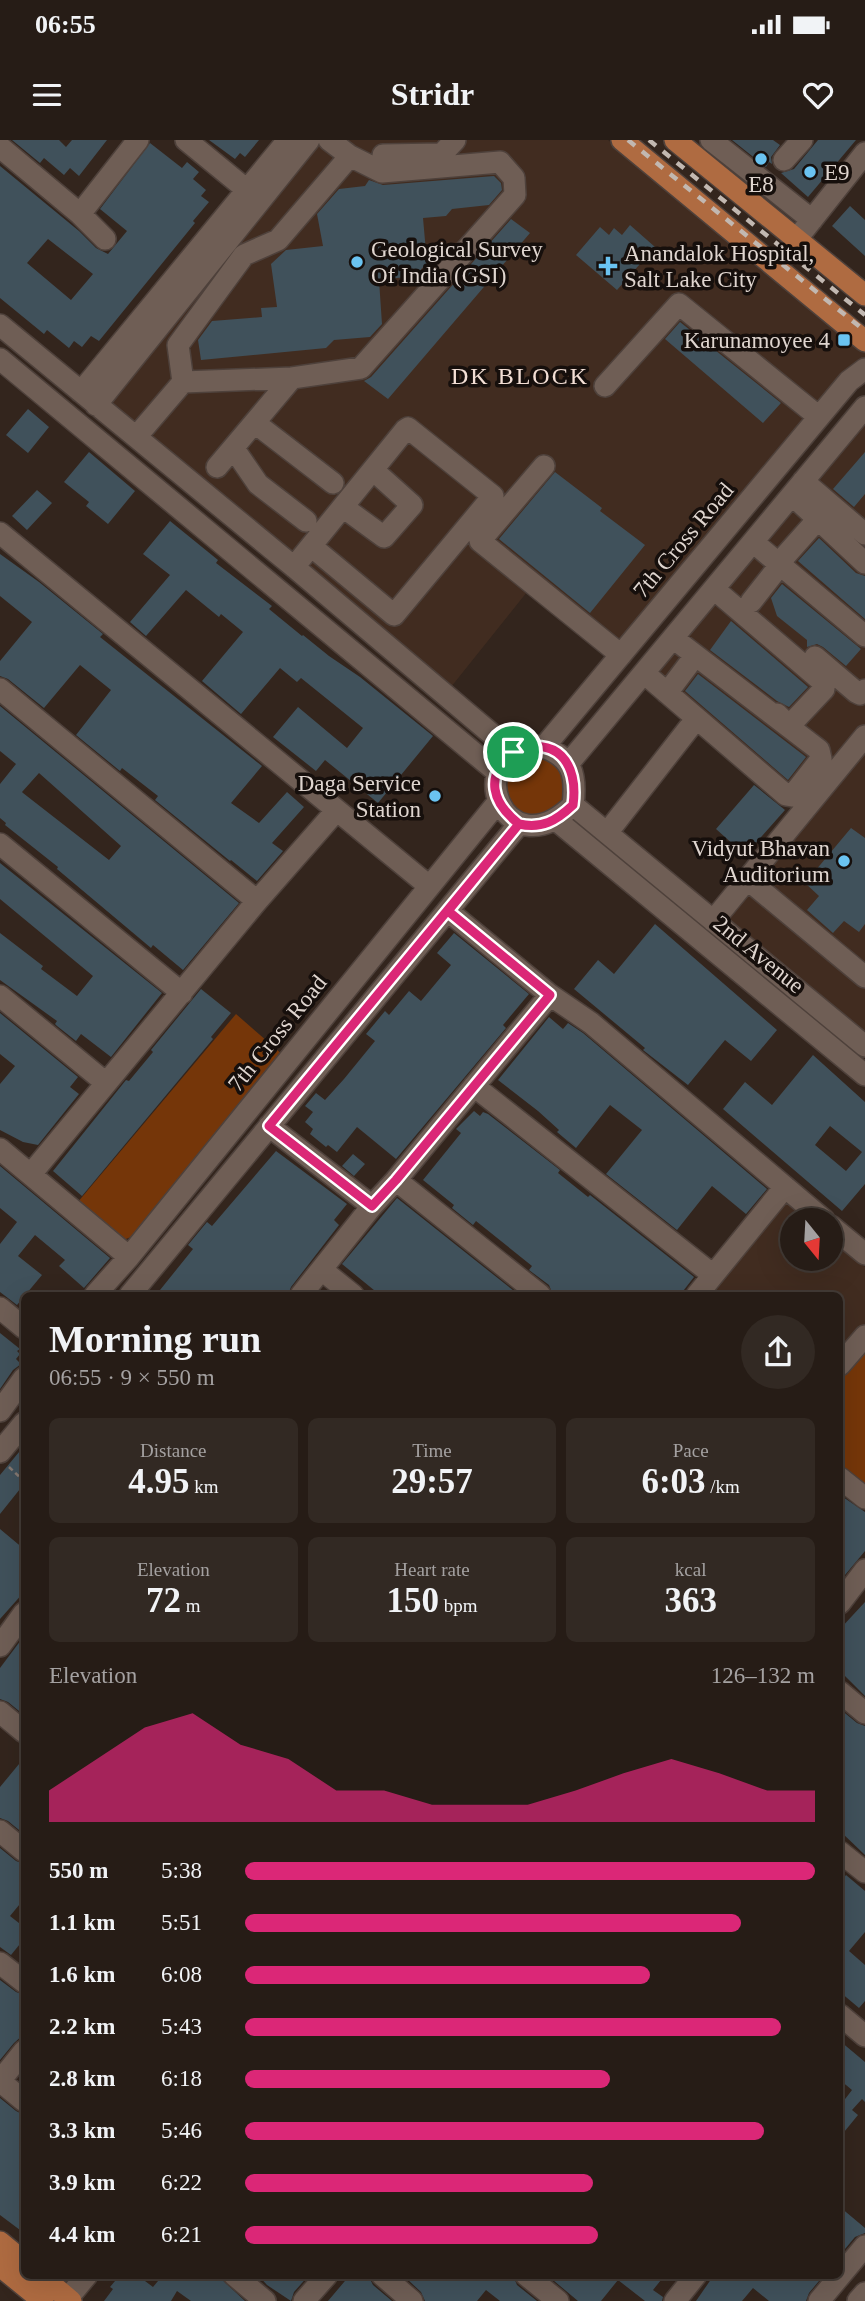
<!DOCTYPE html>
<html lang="en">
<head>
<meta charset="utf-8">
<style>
	:root { --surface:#261c16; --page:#322923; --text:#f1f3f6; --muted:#a4a1a1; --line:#423a35; --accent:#db2777 }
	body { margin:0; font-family:"Times New Roman",serif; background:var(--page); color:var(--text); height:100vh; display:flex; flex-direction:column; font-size:26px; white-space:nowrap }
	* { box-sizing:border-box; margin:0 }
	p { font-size:23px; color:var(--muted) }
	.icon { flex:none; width:38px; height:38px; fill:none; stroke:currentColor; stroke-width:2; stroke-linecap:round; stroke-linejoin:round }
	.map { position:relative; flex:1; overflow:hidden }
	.details { position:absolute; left:21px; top:1152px; width:822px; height:987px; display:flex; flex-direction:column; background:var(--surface); border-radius:10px; box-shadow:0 7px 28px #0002,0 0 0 2px var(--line) }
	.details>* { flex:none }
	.needle { width:46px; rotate:162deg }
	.fabs { position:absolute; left:780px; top:1068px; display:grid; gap:14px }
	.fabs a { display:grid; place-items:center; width:63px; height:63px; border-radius:50%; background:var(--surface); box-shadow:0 7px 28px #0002,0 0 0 2px var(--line); font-size:35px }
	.pin { position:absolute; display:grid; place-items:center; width:60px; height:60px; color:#fff; margin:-30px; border:4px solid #fff; border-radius:50%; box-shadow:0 2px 7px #0007 }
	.round { display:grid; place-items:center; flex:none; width:74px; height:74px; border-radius:37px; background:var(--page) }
	.summary { display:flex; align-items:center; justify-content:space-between; height:119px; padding:0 28px }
	h1 { font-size:38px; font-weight:700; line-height:52px }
	.figures { display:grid; grid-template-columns:repeat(3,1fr); gap:10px; height:119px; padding:7px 28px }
	.figures div { display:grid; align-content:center; border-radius:10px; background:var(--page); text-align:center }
	.figures b { font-size:35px; font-weight:700 }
	.figures small { font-size:19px; font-weight:400 }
	.figures p { font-size:19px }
	.chart { height:196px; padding:14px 28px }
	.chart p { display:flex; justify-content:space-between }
	.chart svg { width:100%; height:126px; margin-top:7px; fill:var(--accent); opacity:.7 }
	ul { padding:0 28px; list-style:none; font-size:23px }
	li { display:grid; grid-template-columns:112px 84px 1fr; align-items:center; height:52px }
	li i { height:18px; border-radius:9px; background:var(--accent) }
	.status { display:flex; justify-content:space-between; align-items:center; height:49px; padding:0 35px; background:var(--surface); direction:ltr }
	.status svg { height:19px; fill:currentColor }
	header { display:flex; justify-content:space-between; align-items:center; height:91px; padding:0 28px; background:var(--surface); font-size:32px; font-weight:700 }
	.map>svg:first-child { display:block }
</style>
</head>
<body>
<div class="status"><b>06:55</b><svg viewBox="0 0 49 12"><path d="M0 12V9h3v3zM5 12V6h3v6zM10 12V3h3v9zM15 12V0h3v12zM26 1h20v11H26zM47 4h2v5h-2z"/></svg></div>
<header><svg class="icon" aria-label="menu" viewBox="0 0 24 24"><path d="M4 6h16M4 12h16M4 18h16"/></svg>Stridr<svg class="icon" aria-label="heart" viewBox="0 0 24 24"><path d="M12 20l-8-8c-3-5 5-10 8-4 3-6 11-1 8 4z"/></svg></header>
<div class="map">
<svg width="865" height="2161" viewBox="0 0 865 2161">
	<rect width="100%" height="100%" fill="#33251d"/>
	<!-- built -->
	<path fill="#412c20" d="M318 0H608L865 211V217L621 509 535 442 451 547 103 265Z
		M865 278V899L710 772 800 664 648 539Z
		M787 1055 814 1080H793V1118H831V1096L865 1127V1191L840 1221V1155H706Z"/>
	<!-- green -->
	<path fill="#753609" d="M505 647a30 30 0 1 1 60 0a30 30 0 1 1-60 0Z
		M236 874 283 915 143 1092 126 1099 109 1100 72 1069Z
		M865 1191V1352L840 1332V1221Z"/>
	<!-- building -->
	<path fill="#40515b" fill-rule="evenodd" d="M12 0H59L66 7 72 0H107L79 36 70 28 64 35 44 18 40 23Z
		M209 0H259L245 17 240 13 235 19Z
		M732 0H773L780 5 771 17 772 24 769 22 766 27Z
		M818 0H856L808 57 781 33 794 29Z
		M150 3 182 28 187 22 199 32 193 39 206 50 201 56 209 62 193 81 195 83 99 201 91 196 82 207 74 201 69 208 47 190 44 194 0 158V26L79 91 96 108 108 114 127 91 100 69ZM48 99 93 134 71 160 27 123Z
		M494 36 501 43 502 50 489 65 452 69 446 76 423 78 427 123 415 136 379 140 382 184 370 197 334 200 326 208 201 220 198 200 212 181 262 177 261 168 277 167 271 124 286 110 323 106 317 74 339 49 365 46 369 40 383 45Z
		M850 66 865 80V116L832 86Z
		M511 79 530 93 388 259 364 241 371 237Z
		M630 85 655 107 617 150 576 115 600 87 609 95 614 88 622 95Z
		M680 182 781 263 763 283 665 199Z
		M28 269 49 287 28 313 6 295Z
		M89 312 135 351 108 384 86 366 89 362 64 342Z
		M865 312V354L854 367 833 349Z
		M555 332 602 368 600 371 645 405 590 473 499 399Z
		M37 350 52 363 27 390 12 376Z
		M170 381 218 420 216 423 272 466 269 469 302 496 303 495 329 516 360 537 433 596 378 663 325 620 316 631 273 597 298 567 347 608 363 588 301 538 297 542 280 528 241 574 202 541 243 492 221 474 219 477 186 450 146 496 130 482 170 435 143 414Z
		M819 398 856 433 865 436V479L798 421Z
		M0 414 39 442 103 494 100 497 262 626 231 663 259 683 287 652 304 667 272 703 283 711 257 741 231 720 230 721 155 660 158 656 122 628 120 631 76 595 111 550 80 525 44 568 8 539 0 536V521L32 482 0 456Z
		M782 444 861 509 846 526 823 507 817 504 807 507V500L777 476 771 458Z
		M731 481 808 547 789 567 777 561 710 510Z
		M698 534 806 617 788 640 685 551Z
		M0 566 239 763 183 830 153 805 151 808 132 792 57 729 58 727 5 685 6 683 0 678V644L16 624 0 611ZM39 633 121 706 109 720 23 653 22 652Z
		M754 645 785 670 745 715 716 689Z
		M851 688 865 698V784L859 792 844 781 833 793 807 770 819 756 805 743Z
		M0 723 162 853 111 917 81 894 76 901 57 886 55 884 57 881 0 840V793L43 826 41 829 77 856 93 836 0 759Z
		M655 784 777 890 751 921 725 900 688 945 643 910 645 908 574 849 598 820 614 834Z
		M454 793 529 854 503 885 506 888 396 1019 357 987 337 1012 328 1005 326 1007 310 994 313 989 305 982 313 972 305 966 316 953 325 960 344 939 375 901 366 894 385 871 389 875 409 851 421 861 451 825 437 813Z
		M201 849 231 873 211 897 213 899 82 1056 53 1031 126 940 129 941 153 912 151 910Z
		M0 873 78 937 70 947 79 954 38 1005 23 1002 0 990V944L15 926 0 914Z
		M549 877 563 889 568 883 583 893 767 1049 746 1074 712 1046 677 1090 606 1034 642 990 610 965 576 1008 557 992 559 990 538 971 498 940Z
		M813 915 865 962V1044L842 1071 723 969 745 942 772 965ZM830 986 862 1012 846 1031 815 1005Z
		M474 971 480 976 483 972 488 974 560 1030 558 1033 588 1057 590 1055 694 1137 680 1155H553L549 1145 529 1130 532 1126 476 1081 473 1085 452 1068 454 1065 423 1040 461 993 456 989Z
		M276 1011 347 1064 334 1080 339 1085 291 1147 288 1155H156L193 1109 188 1105 207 1082 212 1086Z
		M353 1014 365 1024 354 1036 342 1026Z
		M0 1026 110 1118 84 1148 59 1126 65 1120 35 1095 18 1116 42 1135 17 1165 0 1152V1104L17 1082 0 1068Z
		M397 1058 519 1155H380L342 1124Z
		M0 1193 20 1209 17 1211 20 1214 16 1219 21 1224 13 1230 0 1249Z
		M24 1306V1344L0 1374V1335Z
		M840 1355 865 1372V1411L840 1441Z
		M0 1389 24 1409V1452L0 1479Z
		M865 1462V1556L840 1531V1489Z
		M24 1496V1575L8 1562 0 1559V1528Z
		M840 1569 857 1583 865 1586V1715L840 1691Z
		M24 1618V1694L8 1681 0 1678V1647Z
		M0 1708 16 1721 24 1724V1759L10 1776 24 1787V1799L11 1815 0 1807Z
		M846 1735 865 1751V1792L849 1811 865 1825V1861L859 1868 840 1852V1743Z
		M0 1840 16 1852 24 1855V1894L14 1903 0 1920Z
		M840 1901 865 1922V1962L862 1959 852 1970 858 1975 840 1997V1961L842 1963 852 1950 840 1940Z
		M0 1958 16 1971 24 1975V2093L0 2075Z
		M840 2067 865 2088V2093L855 2097 840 2115Z
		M120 2135H137L153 2147 163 2135H217L245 2161H191L177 2151 171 2161H104L113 2149 110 2147Z
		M258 2135H309L294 2152 291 2161 267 2145Z
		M350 2135H368L373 2145 392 2161H328Z
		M409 2135H513L517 2145 537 2161H500L486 2150 477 2161H425L421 2152 406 2138Z
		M547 2135H665L653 2150 663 2157 662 2161H645L618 2140 601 2161H578Z
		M714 2135H824L809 2153 806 2161H769L753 2148 742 2161H696Z"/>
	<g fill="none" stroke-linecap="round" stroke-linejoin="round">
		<!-- minor casing -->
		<g stroke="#4e413b" stroke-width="24">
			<path id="minor" d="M186 0 247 50
				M711 0 812 80
				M0 7 80 74 105 99
				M383 15 442 14 455 0
				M784 20 802 0
				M80 74 138 0
				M803 91 865 13
				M0 185 294 427 513 612
				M0 219 497 632
				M292 238 361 228 515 55 514 38 500 22 382 32 350 16
				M183 242 292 238 217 327
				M605 246 679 164 819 277
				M81 252 288 0
				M96 265 309 0
				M255 283 333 343
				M136 297 183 242 178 205 244 115 278 100 350 16 329 0
				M234 309 258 344 306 381
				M544 326 480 401 621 515
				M803 341 865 394
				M792 355 865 423
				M343 367 384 397 412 365 373 330
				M0 393 429 746
				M753 402 865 496
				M786 415 818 379
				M294 427 405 290 408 288 493 356 394 475 311 406
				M714 449 824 543V549L791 584 786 583 777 574
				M751 462 780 425
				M815 517 856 552 860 554 865 550
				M644 533 786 655 792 656 821 619 819 610 673 498
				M0 549 257 761
				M667 553 695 516
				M540 606C572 616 577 634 573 665 504 733 457 610 540 606Z
				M544 607 849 241 865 229
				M568 624 865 267
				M573 665 865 906
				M556 680 865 935
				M607 693 689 588
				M0 704 182 853
				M747 739 865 837
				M448 771 550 855 591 883 824 1080
				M713 781 865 596
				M0 856 106 943
				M474 946 713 1135
				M269 986 372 1066
				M0 1009 129 1117
				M31 1034 257 761 336 671
				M396 1040 540 1155
				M831 1086 865 1114
				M322 1130 353 1155
				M95 1155 129 1117 498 662
				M130 1155 519 684
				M301 1155 372 1066 396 1040 550 855
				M697 1155 785 1047
				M0 1168 24 1188
				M840 1225 865 1196
				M0 1271 24 1238
				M0 1312 24 1283
				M840 1338 865 1358
				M840 1463 865 1430
				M0 1506 24 1473
				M840 1552 865 1573
				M0 1572 24 1592
				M0 1691 24 1711
				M840 1712 865 1732
				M0 1823 24 1842
				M840 1875 865 1896
				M0 1941 24 1911
				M0 1941 24 1961
				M234 2135 265 2161
				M382 2135 412 2161
				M526 2135 558 2161
				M68 2158 87 2135
				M304 2161 327 2135
				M675 2161 696 2135
				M819 2161 865 2106
				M858 2161 865 2153"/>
		</g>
		<!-- major casing -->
		<g stroke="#4e413b" stroke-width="24">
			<path id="major" d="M622 0 865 201
				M675 0 865 155
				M0 2102 24 2122
				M0 2126 43 2161
				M40 2135 71 2161"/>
		</g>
		<!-- path -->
		<path stroke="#847871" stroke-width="2.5" stroke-dasharray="5 3.5" stroke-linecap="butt" d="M9 1327 24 1341"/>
		<!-- minor -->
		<use href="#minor" stroke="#6f5e55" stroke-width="21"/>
		<!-- major -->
		<use href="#major" stroke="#af6b41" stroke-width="21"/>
		<!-- rail -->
		<path stroke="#c2b8b1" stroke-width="4.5" stroke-dasharray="9 9" stroke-linecap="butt" d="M628 0 865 191
			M649 0 865 175"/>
	</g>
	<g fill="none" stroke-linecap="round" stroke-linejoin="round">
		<!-- route casing -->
		<g stroke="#fff" stroke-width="14">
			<path id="route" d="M513 612C484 636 492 663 519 684L448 771 550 855 396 1040 372 1066 269 986 519 684C542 689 556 681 573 665 579 623 556 594 513 612"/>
		</g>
		<!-- route -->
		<use href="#route" stroke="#db2777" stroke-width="9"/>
	</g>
	<!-- markers -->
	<g fill="#6ac3f1" stroke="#160f0c" stroke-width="2.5">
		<circle cx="761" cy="19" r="7"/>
		<circle cx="810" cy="32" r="7"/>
		<circle cx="357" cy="122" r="7"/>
		<path d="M604.5 115.5h7v7h7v7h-7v7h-7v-7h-7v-7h7z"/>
		<rect x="837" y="193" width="14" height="14" rx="3.5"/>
		<circle cx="435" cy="656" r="7"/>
		<circle cx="844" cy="721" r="7"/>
	</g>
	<g text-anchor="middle" stroke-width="7" stroke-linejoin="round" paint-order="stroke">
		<!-- poi labels -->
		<g font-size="23" fill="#dfd5cf" stroke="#160f0c" text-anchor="start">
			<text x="824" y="40">E9</text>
			<text x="761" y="52" text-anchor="middle">E8</text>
			<text x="371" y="117">Geological Survey<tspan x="371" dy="26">Of India (GSI)</tspan></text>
			<text x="624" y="121">Anandalok Hospital,<tspan x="624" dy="26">Salt Lake City</tspan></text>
			<text x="830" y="208" text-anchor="end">Karunamoyee 4</text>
			<text x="421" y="651" text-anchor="end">Daga Service<tspan x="421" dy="26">Station</tspan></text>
			<text x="830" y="716" text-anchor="end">Vidyut Bhavan<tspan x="830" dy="26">Auditorium</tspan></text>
		</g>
		<!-- street labels -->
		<g font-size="23" fill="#dfd5cf" stroke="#160f0c">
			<text transform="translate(683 400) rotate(-50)" y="8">7th Cross Road</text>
			<text transform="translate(759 814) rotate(39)" y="8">2nd Avenue</text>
			<text transform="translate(277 893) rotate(-51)" y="8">7th Cross Road</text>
		</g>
		<!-- neighbourhood labels -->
		<g font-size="24" letter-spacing="2" fill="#f3dfd5" stroke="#160f0c">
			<text x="520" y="244">DK BLOCK</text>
		</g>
	</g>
</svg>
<div class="fabs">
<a><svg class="needle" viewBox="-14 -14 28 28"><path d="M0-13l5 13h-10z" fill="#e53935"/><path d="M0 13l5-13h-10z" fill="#a4a1a1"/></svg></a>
</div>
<div class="pin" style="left:513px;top:612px;background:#1e9e55"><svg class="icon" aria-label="arrive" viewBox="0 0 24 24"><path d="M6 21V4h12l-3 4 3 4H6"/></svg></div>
<section class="details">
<div class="summary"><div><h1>Morning run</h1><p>06:55 · 9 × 550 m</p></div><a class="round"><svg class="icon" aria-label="share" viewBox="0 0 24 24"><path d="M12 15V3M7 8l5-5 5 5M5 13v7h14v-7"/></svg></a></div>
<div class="figures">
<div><p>Distance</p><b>4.95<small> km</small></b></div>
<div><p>Time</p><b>29:57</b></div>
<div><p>Pace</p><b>6:03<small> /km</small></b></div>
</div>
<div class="figures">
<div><p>Elevation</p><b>72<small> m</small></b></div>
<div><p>Heart rate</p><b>150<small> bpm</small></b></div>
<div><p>kcal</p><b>363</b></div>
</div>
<div class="chart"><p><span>Elevation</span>126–132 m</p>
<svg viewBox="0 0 160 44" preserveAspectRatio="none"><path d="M0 44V33L10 22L20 11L30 6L40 17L50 22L60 33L70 33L80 38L90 38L100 38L110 33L120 27L130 22L140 27L150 33L160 33V44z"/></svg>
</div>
<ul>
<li><b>550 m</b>5:38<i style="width:100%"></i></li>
<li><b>1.1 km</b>5:51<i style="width:87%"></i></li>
<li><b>1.6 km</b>6:08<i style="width:71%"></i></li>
<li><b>2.2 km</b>5:43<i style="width:94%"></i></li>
<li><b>2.8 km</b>6:18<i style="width:64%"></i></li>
<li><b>3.3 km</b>5:46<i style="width:91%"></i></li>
<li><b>3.9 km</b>6:22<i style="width:61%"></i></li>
<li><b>4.4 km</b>6:21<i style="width:62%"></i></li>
</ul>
</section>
</div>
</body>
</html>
